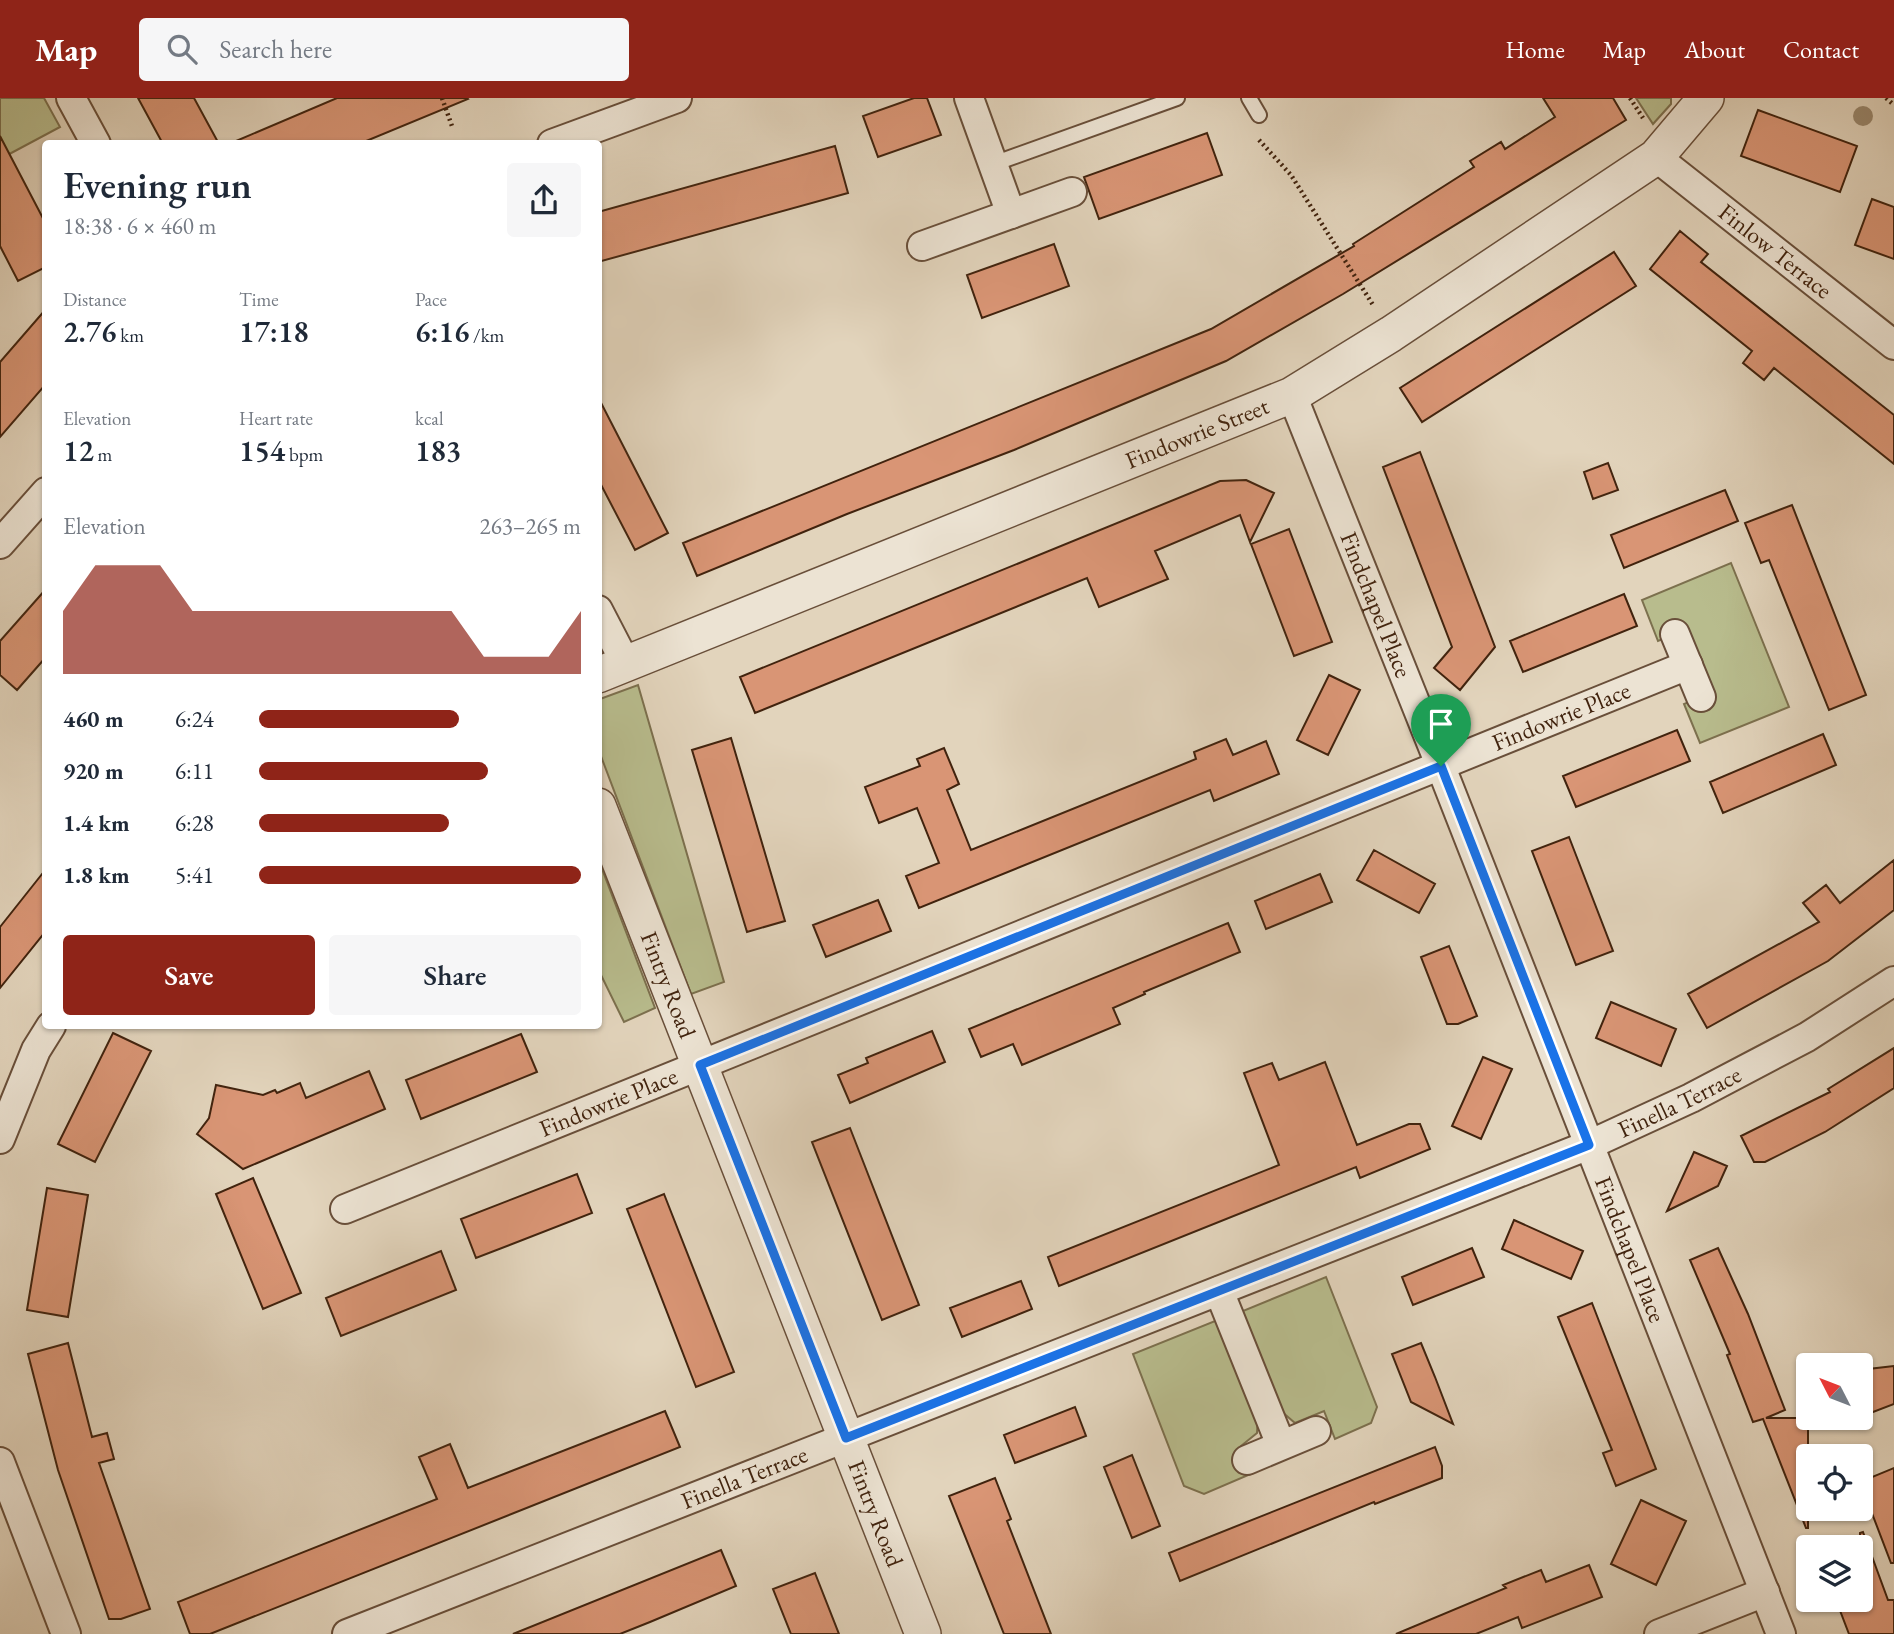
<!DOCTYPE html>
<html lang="en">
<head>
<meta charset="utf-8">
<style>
	:root { --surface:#fff; --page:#f6f6f7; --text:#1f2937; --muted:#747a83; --accent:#8f2418 }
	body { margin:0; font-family:"EB Garamond",serif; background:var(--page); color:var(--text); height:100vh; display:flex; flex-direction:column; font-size:26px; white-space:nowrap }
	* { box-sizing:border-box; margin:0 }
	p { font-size:23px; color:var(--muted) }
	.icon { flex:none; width:38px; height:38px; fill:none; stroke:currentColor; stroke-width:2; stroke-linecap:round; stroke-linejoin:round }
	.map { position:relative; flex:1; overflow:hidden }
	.drawer { position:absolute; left:42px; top:42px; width:560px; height:889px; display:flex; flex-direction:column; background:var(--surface); border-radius:7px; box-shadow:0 2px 5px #0004 }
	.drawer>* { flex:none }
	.needle { width:46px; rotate:312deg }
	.tools { position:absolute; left:1796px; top:1255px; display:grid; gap:14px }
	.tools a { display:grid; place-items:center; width:77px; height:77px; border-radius:7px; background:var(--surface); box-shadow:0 2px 5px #0004; font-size:35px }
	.pin { position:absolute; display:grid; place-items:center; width:60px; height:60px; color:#fff; margin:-72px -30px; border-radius:50% 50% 50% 0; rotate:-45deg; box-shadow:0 0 7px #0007 }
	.pin .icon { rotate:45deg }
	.round { display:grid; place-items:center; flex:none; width:74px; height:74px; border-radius:7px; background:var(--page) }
	.summary { display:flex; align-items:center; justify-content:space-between; height:119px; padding:0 21px }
	h1 { font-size:38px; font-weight:600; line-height:52px }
	.metrics { display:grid; grid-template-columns:repeat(3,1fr); gap:10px; height:119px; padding:7px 21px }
	.metrics div { display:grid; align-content:center }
	.metrics b { font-size:30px; font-weight:600 }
	.metrics small { font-size:19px; font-weight:400 }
	.metrics p { font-size:19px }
	.chart { height:196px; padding:14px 21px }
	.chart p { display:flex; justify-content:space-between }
	.chart svg { width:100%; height:126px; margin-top:7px; fill:var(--accent); opacity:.7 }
	.action { display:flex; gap:14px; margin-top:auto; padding:14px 21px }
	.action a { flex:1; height:80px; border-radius:7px; background:var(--accent); color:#fff; font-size:28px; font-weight:600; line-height:80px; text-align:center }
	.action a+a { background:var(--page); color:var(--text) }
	ul { padding:0 21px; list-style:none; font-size:23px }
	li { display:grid; grid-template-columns:112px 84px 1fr; align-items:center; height:52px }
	li i { height:18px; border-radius:9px; background:var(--accent) }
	header { display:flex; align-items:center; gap:42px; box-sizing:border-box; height:98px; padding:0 35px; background:var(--accent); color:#fff }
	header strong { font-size:33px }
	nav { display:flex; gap:38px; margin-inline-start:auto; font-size:24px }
	.search { width:490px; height:63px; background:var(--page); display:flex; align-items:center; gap:18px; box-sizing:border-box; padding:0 24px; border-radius:7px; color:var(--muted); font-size:26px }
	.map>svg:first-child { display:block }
</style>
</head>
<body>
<header>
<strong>Map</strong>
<div class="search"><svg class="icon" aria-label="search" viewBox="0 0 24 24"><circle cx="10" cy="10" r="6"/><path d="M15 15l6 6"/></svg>Search here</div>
<nav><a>Home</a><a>Map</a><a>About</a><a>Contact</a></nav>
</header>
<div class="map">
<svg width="1894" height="1536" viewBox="0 0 1894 1536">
	<rect width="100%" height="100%" fill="#e2d4bc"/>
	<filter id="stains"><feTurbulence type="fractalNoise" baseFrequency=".00286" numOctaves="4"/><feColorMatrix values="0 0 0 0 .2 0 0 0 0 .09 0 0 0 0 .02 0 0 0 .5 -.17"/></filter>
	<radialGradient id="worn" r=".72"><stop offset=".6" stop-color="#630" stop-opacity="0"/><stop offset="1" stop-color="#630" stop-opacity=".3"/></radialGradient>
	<!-- green -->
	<path fill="#b8bc8d" stroke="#7c704e" stroke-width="2" d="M0 0H44L60 29 0 61Z
		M1636 0H1671V6L1653 26Z
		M1731 465 1789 609 1700 645 1684 606 1701 599 1675 536 1658 543 1642 502Z
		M638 587 724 884 691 896 599 653 600 601Z
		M599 763 655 910 624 924 599 873Z
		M1326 1179 1377 1309 1371 1325 1335 1341 1324 1313 1295 1325 1274 1307 1238 1215Z
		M1220 1221 1258 1314 1257 1335 1241 1348 1253 1375 1204 1396 1184 1388 1133 1256Z"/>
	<!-- building -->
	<path fill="#d99575" stroke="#41230e" stroke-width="2" d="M138 0H194L219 46H163Z
		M337 0H467L468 1 359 46H229Z
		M914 0H927L941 37 878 59 863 18Z
		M1543 0H1613L1626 22 1343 196 1226 263 1014 352 847 416 697 478 683 445 1211 231 1354 148 1353 146 1474 69 1470 63 1501 44 1505 51 1555 19Z
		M1758 12 1857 48 1840 94 1741 58Z
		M1207 35 1222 77 1099 121 1084 79Z
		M0 38 46 126V169L18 183 0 148Z
		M835 48 848 95 598 164V114Z
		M1872 101 1894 109V161L1855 147Z
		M1680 133 1708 156 1701 164 1894 317V366L1774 270 1764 282 1743 265 1752 253 1650 171Z
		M1054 146 1069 188 982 220 967 177Z
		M1614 154 1636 188 1422 324 1400 290Z
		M46 211V286L0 339V264Z
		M598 299 668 435 635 452 598 381Z
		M1420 354 1495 549 1460 592 1434 570 1452 549 1383 369Z
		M1608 365 1618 392 1593 401 1584 374Z
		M1246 382 1274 395 1250 444 1240 417 1155 453 1168 481 1099 509 1087 480 755 615 740 579 1220 383Z
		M1725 392 1738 423 1624 470 1611 437Z
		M1792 407 1866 597 1829 612 1769 462 1761 465 1745 425Z
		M1289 431 1332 544 1294 558 1251 446Z
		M46 491V559L17 592 0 577V543Z
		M1624 496 1637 528 1523 574 1510 543Z
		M1329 577 1360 592 1328 657 1297 642Z
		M1677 632 1690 663 1576 709 1563 678Z
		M1823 636 1836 667 1723 715 1710 684Z
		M731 640 785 823 747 834 692 652Z
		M1226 641 1233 657 1266 643 1279 676 1214 703 1210 692 919 810 906 778 939 765 917 710 879 725 865 689 920 668 917 661 944 650 959 686 947 692 971 752 1196 661 1194 654Z
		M1569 739 1613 853 1576 867 1532 753Z
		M1374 752 1435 786 1419 815 1357 782Z
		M1894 762V812L1828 863 1707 930 1688 896 1819 824 1803 805 1826 787 1840 805Z
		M46 771V833L0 890V829Z
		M1320 776 1332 804 1266 831 1255 803Z
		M878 802 891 833 826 859 813 827Z
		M1228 825 1240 854 1144 894 1145 896 1113 910 1120 926 1022 967 1013 946 981 959 969 931Z
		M1449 848 1477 918 1458 926H1447L1421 859Z
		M1611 904 1676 931 1661 968 1596 940Z
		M932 933 945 964 850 1005 838 977 868 965 866 960Z
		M113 935 151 953 95 1064 58 1046Z
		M521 936 537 974 421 1021 406 982Z
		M1894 950V990L1825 1034 1765 1064H1754L1741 1038 1830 994 1828 991Z
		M1483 959 1512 971 1481 1041 1452 1028Z
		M1325 964 1357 1047 1409 1026H1420L1430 1051 1360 1080 1356 1069 1059 1188 1048 1159 1279 1067 1244 975 1272 965 1279 982Z
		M369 973 385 1011 243 1071 197 1036 209 1020 216 987 263 997 275 992 277 995 300 985 306 1000Z
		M850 1030 919 1207 882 1222 812 1044Z
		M1694 1054 1727 1068 1718 1088 1667 1113Z
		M577 1076 592 1115 476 1160 461 1121Z
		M253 1080 301 1195 263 1211 216 1096Z
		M47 1090 88 1097 68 1219 27 1212Z
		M664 1096 734 1274 696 1289 627 1111Z
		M1514 1122 1583 1153 1571 1181 1502 1151Z
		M1472 1150 1484 1179 1413 1207 1402 1179Z
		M1718 1150 1748 1216 1785 1312 1766 1320H1808V1430H1806L1763 1321 1753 1324 1727 1257 1730 1256 1690 1162Z
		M441 1153 456 1192 341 1238 326 1200Z
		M1021 1183 1032 1211 962 1239 950 1210Z
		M1592 1205 1656 1371 1616 1388 1603 1355 1612 1352 1558 1219Z
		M68 1245 92 1339 107 1335 114 1361 99 1365 150 1511 121 1521H109L58 1372 28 1256Z
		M1421 1245 1435 1279 1453 1326 1411 1304 1392 1256Z
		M1894 1268V1306L1860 1319V1272Z
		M1075 1309 1086 1338 1015 1365 1004 1337Z
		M665 1313 680 1349 210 1536H190L178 1504 437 1401 419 1359 450 1346 468 1390Z
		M1435 1349 1442 1368V1380L1375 1406 1374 1404 1180 1483 1169 1455Z
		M1132 1357 1160 1428 1132 1440 1104 1369Z
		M1894 1370V1465H1891L1860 1384Z
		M995 1380 1011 1421 1007 1423 1051 1536H1004L949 1398Z
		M1641 1402 1686 1423 1656 1487 1611 1466Z
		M1863 1434 1888 1502H1894V1536H1849L1836 1502H1860V1435Z
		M721 1452 736 1488 650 1524 620 1536H513Z
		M1589 1467 1602 1499 1522 1530 1518 1519 1476 1536H1396L1506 1490 1503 1487 1541 1472 1546 1484Z
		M815 1475 839 1536H791L773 1491Z"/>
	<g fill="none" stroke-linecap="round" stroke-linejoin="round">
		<!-- service casing -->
		<g stroke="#694f3a" stroke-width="18">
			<path id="service" d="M1249 0 1259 17
				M993 66 1177 0"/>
		</g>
		<!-- minor casing -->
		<g stroke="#694f3a" stroke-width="32">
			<g id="minor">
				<path d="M71 0 96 46"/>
				<path d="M969 0 1011 116"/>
				<path d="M552 46 677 0"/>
				<path id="s1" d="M1656 59 1894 247"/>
				<path d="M922 148 1072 94"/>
				<path id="s2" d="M1292 297 1441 669 1781 1536"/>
				<path d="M0 446 46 394"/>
				<path d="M598 512 626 566"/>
				<path d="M1675 536 1701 599"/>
				<path d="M0 1041 36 952 51 928"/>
				<path id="s3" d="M345 1111 1688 567"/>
				<path d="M1219 1193 1281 1347"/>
				<path d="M1247 1362 1316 1333"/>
				<path d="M0 1364 66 1536"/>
				<path id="s4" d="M347 1536 1589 1047 1691 1000 1807 939 1894 883"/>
				<path d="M1659 1536 1765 1494"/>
			</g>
		</g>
		<!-- tertiary casing -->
		<g stroke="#694f3a" stroke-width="38">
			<g id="tertiary">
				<path id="s5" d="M598 577 1292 297 1391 236 1656 59 1706 0"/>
				<path id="s6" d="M598 708 923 1536"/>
			</g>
		</g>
		<!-- path -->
		<path stroke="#41230e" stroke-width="4.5" stroke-dasharray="2 3.5" stroke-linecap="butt" d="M442 0 453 31
			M1630 0 1643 20
			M1886 0 1894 7
			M1259 42 1291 77 1373 207"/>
		<!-- service -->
		<use href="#service" stroke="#ece3d3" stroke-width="14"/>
		<!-- minor -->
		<use href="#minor" stroke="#ece3d3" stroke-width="28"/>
		<!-- tertiary -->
		<use href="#tertiary" stroke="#ece3d3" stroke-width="35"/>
	</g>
	<!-- trees -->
	<circle fill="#9a886e" cx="1863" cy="18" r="10"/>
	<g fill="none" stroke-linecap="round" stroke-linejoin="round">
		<!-- route casing -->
		<g stroke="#fff" stroke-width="14">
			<path id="route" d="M1441 668 1589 1047 846 1340 700 967Z"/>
		</g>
		<!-- route -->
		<use href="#route" stroke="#1a73e8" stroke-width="9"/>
	</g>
	<g text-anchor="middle" stroke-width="5" stroke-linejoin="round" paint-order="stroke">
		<!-- street labels -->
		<g font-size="24" fill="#41230e" stroke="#ece3d3">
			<text dy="8" stroke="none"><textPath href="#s1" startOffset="152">Finlow Terrace</textPath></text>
			<text dy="8" stroke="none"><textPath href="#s5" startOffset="646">Findowrie Street</textPath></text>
			<text dy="8" stroke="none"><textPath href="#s2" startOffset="226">Findchapel Place</textPath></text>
			<text dy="8" stroke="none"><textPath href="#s3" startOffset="1312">Findowrie Place</textPath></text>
			<text dy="8" stroke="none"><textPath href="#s6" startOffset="192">Fintry Road</textPath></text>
			<text dy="8" stroke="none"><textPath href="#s4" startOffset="1435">Finella Terrace</textPath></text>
			<text dy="8" stroke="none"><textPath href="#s3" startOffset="284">Findowrie Place</textPath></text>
			<text dy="8" stroke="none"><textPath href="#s2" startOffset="919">Findchapel Place</textPath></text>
			<text dy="8" stroke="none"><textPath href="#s4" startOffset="427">Finella Terrace</textPath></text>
			<text dy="8" stroke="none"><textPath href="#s6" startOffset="760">Fintry Road</textPath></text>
		</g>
	</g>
	<rect width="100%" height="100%" filter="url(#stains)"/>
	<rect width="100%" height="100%" fill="url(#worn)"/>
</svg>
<div class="tools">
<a><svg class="needle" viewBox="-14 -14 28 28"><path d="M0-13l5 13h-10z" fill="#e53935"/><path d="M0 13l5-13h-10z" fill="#747a83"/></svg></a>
<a><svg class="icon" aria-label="locate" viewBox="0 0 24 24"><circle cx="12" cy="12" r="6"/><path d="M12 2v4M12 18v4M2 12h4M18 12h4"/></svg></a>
<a><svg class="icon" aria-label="layers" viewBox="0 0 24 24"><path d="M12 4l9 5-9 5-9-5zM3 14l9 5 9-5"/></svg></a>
</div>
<div class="pin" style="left:1441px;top:668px;background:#1e9e55"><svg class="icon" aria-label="arrive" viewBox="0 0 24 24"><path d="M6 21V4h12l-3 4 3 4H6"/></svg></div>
<section class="drawer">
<div class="summary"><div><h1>Evening run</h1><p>18:38 · 6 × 460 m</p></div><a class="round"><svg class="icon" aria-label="share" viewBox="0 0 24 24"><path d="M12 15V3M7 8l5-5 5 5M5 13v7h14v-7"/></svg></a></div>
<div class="metrics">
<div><p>Distance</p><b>2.76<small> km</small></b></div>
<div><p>Time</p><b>17:18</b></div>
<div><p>Pace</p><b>6:16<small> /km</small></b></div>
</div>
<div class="metrics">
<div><p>Elevation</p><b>12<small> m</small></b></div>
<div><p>Heart rate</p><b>154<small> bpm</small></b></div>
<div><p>kcal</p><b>183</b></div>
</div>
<div class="chart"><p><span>Elevation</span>263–265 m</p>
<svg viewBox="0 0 160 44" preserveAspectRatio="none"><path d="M0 44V22L10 6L20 6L30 6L40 22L50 22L60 22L70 22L80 22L90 22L100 22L110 22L120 22L130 38L140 38L150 38L160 22V44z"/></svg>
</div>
<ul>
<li><b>460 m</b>6:24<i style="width:62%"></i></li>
<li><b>920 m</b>6:11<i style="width:71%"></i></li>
<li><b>1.4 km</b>6:28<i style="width:59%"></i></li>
<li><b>1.8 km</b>5:41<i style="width:100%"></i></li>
</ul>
<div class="action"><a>Save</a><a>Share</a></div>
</section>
</div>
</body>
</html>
